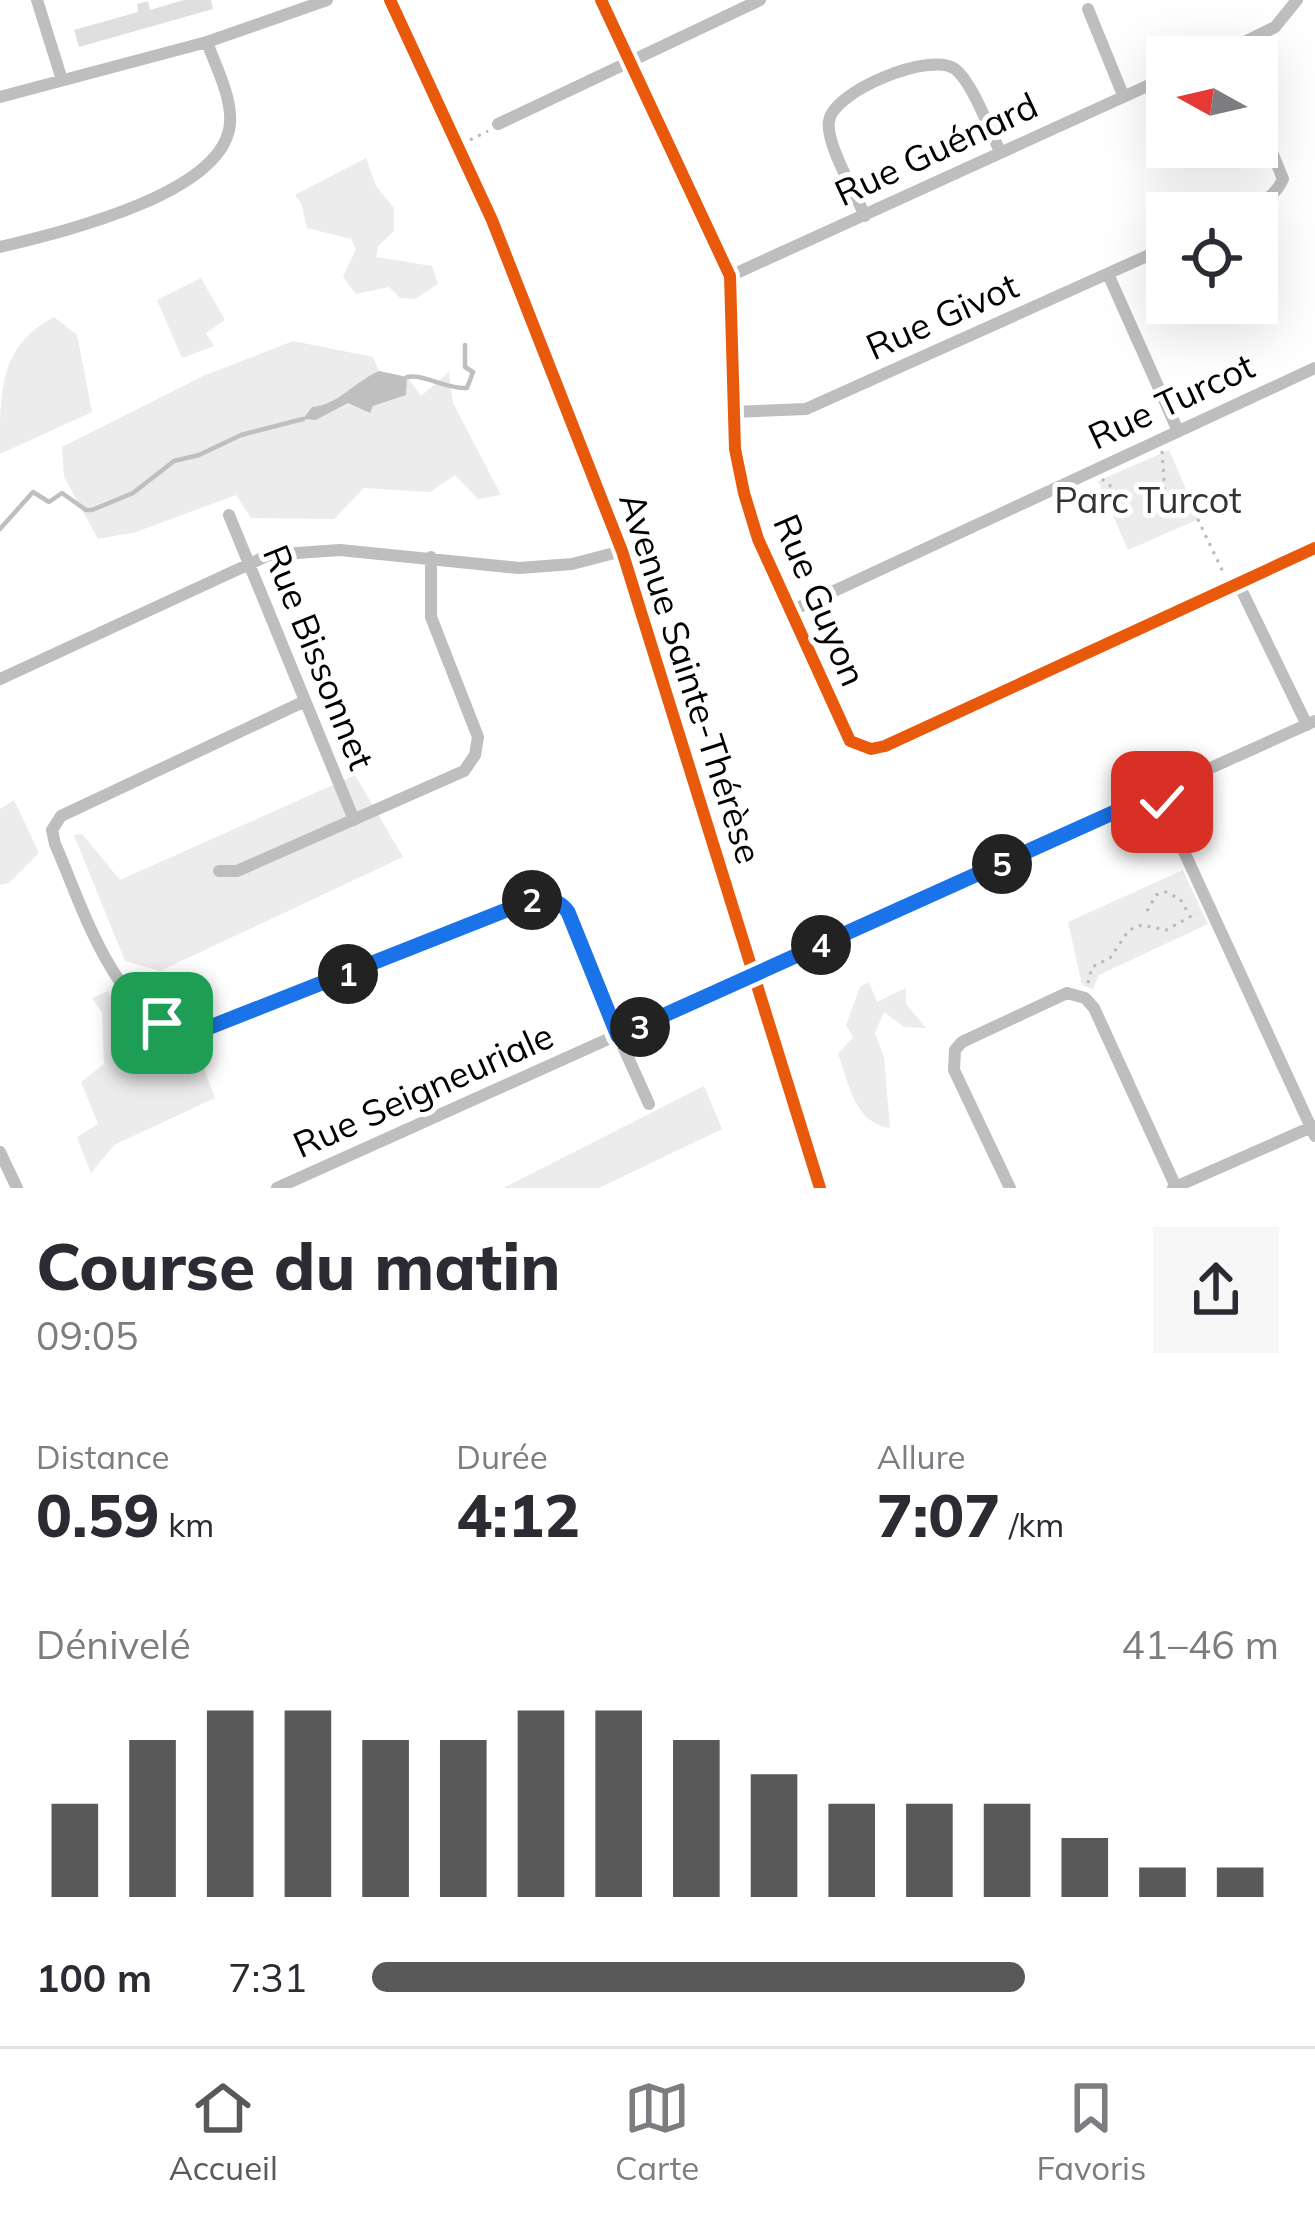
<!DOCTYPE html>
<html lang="fr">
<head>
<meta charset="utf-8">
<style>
	:root { --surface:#fff; --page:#f7f7f7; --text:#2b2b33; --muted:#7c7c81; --line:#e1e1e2; --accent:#595959 }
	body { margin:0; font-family:Mulish,sans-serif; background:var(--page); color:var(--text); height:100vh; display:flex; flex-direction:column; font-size:45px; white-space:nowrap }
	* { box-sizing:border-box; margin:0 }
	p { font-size:39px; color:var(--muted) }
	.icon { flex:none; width:66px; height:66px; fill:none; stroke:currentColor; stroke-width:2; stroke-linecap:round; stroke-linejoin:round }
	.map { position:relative; height:1188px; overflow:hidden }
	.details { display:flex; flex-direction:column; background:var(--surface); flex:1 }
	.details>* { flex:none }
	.needle { width:78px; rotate:278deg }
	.controls { position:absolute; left:1146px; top:36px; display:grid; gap:24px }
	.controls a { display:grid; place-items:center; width:132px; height:132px; border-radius:0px; background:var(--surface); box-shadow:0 12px 48px #0002; font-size:60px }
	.pin { position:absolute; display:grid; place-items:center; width:102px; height:102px; color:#fff; margin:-51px; border-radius:24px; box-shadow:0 6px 18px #0006 }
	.km { position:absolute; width:60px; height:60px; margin:-30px; border-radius:50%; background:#222; color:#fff; font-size:33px; line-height:60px; text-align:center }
	.round { display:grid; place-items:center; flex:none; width:126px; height:126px; border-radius:0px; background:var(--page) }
	.overview { display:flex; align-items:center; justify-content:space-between; height:204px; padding:0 36px }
	h1 { font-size:66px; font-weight:800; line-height:90px }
	.figures { display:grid; grid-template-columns:repeat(3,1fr); gap:18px; height:204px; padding:12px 36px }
	.figures div { display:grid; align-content:center }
	.figures b { font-size:60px; font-weight:800 }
	.figures small { font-size:33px; font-weight:400 }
	.figures p { font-size:33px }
	.chart { height:336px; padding:24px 36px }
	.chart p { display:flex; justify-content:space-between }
	.chart svg { width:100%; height:216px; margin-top:12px; stroke:var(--accent); stroke-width:6 }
	ul { padding:0 36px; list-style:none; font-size:39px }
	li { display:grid; grid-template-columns:192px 144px 1fr; align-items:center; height:90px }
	li i { height:30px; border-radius:15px; background:var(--accent) }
	.tab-bar { display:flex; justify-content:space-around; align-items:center; height:168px; border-top:3px solid var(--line); background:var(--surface); font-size:33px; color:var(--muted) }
	.tab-bar a { display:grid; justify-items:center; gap:6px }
	.tab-bar .current { color:var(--accent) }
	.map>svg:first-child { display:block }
</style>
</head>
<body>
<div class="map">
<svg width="1315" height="1188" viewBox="0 0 1315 1188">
	<rect width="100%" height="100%" fill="#fff"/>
	<!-- green -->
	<path fill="#ececec" d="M366 158 376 186 394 208V231L378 246 376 257 432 266 438 284 415 299 400 298 389 287 356 294 343 277 356 249 351 239 307 228 301 203 295 195Z
		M201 278 225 320 206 333 214 346 182 358 157 300Z
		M54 317 77 335 92 412 0 454C0 387 0 346 54 317Z
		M293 341 373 357 379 371 407 377 421 396 449 372 453 403 501 495 478 499 455 475 430 492 364 488 334 519 251 518 236 495 136 532 98 539 64 477 62 447 203 376Z
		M1169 450 1199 519 1128 550 1098 481Z
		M355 775 403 857 160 971 125 961 74 835 82 834 120 880Z
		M14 800 39 853 9 883 0 885V809Z
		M1183 870 1208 924 1099 975 1093 989 1082 985 1068 922Z
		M869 982 877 1002 906 988V1004L926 1028 904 1027 884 1012 875 1033 884 1057 890 1128C854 1123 849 1083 838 1054L853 1037 846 1025 860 987Z
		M108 991C135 1040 148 1048 201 1061L215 1098 114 1145 91 1173 77 1137 98 1124 81 1082 104 1064 102 1013 92 998Z
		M704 1086 722 1129 599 1188H503Z"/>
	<!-- water -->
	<path fill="#bfbfbf" d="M379 371 407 377 406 395 373 406 370 413 348 403 316 420 303 419 312 407C338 405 354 382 379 371Z"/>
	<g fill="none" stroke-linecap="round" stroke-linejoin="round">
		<!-- stream -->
		<path stroke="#bfbfbf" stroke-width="4.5" d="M407 377C426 374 445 389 467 388L473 372 465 367V345
			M0 529 33 492 49 502 62 493 86 510H92L133 493 174 461 199 455 241 435 303 419"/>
	</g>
	<!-- building -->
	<path fill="#dfdfdf" d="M184 0H211L213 9 79 47 74 30 138 12 137 4 148 1 150 10Z"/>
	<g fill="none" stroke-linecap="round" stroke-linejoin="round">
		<!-- path -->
		<path stroke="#b9b9b9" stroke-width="3" stroke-dasharray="3 6" stroke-linecap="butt" d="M470 140 488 131
			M1162 451 1165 497H1177L1190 503 1224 574
			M1102 479 1120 494
			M1147 911 1156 895 1166 892 1180 899 1189 914
			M1088 983 1092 967 1110 958 1129 930 1142 925 1166 930 1197 913"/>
		<!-- minor -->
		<path stroke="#bebebe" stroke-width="12" d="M37 0 62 80
			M390 0 492 220 622 551 820 1188
			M601 0 730 276 735 449 744 493 758 539 850 741 871 749 885 746 1315 548
			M1088 9 1123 95
			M1214 57 1275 27 1297 0
			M0 97 207 42 327 0
			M498 124 760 0
			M1240 213C1258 204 1275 198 1283 179L1257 115
			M865 216C856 194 825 143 829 121 833 91 931 51 955 69 973 83 989 130 1000 151
			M0 247C57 233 225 195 230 123 232 97 216 67 207 42
			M1108 274 1178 431
			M730 276 1167 77
			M734 412 806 409 1167 247
			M229 515 354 820
			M1238 583 1307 725
			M791 611 1315 368
			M0 679 269 555 340 550 519 568 572 564 622 551
			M303 702 61 816 52 830 55 844C83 906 118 1033 200 1031L532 900 558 902 568 912 584 960 649 1104
			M1157 793 1315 1136
			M219 871H237L464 771 475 755 478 737 431 617V557
			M0 1152 17 1188
			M277 1188 1315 721
			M1010 1188 954 1070 955 1050 962 1042 1067 993 1085 998 1094 1008 1176 1187
			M1173 1188 1314 1126"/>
		<!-- cycleway casing -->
		<g stroke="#fff" stroke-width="20">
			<path id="cycleway" d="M390 0 492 220 622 551 820 1188
				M601 0 730 276 735 449 744 493 758 539 850 741 871 749 885 746 1315 548"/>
		</g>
		<!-- cycleway -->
		<use href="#cycleway" stroke="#e8590c" stroke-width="12"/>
	</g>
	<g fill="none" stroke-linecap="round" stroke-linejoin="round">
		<!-- route casing -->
		<g stroke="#fff" stroke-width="24">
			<path id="route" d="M162 1023 182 1032 200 1031 532 900C547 899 559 899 568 912L618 1036 1157 793 1162 802"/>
		</g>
		<!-- route -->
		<use href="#route" stroke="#1a73e8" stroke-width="15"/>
	</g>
	<g text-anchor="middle" stroke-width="10" stroke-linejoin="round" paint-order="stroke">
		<!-- street labels -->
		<g font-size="36" fill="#000" stroke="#fff">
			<text transform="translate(936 149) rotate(-25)" y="13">Rue Guénard</text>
			<text transform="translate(942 316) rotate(-24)" y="13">Rue Givot</text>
			<text transform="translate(1171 401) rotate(-25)" y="13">Rue Turcot</text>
			<text transform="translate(820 600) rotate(67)" y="13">Rue Guyon</text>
			<text transform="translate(319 657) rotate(68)" y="13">Rue Bissonnet</text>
			<text transform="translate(691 678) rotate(72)" y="13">Avenue Sainte-Thérèse</text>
			<text transform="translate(423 1090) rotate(-24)" y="13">Rue Seigneuriale</text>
		</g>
		<!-- park labels -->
		<g font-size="36" fill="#333" stroke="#fff">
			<text x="1148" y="513">Parc Turcot</text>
		</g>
	</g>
</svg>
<div class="controls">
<a><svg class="needle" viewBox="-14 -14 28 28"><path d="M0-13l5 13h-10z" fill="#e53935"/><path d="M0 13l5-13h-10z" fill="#7c7c81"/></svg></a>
<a><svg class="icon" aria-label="locate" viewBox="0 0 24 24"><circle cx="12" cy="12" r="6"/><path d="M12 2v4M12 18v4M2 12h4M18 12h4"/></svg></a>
</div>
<div class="pin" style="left:162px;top:1023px;background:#1e9e55"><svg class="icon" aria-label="arrive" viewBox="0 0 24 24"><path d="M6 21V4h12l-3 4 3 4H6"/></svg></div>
<div class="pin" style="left:1162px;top:802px;background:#d93025"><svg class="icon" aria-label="check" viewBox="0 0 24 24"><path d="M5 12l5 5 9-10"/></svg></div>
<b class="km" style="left:348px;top:974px">1</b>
<b class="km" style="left:532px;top:900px">2</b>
<b class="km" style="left:640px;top:1027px">3</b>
<b class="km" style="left:821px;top:945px">4</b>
<b class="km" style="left:1002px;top:864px">5</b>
</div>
<section class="details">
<div class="overview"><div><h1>Course du matin</h1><p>09:05</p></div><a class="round"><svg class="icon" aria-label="share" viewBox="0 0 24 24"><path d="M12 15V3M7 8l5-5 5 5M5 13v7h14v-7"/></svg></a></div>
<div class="figures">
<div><p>Distance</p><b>0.59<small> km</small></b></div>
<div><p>Durée</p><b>4:12</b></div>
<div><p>Allure</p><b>7:07<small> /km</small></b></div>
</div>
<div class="chart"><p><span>Dénivelé</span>41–46 m</p>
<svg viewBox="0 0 160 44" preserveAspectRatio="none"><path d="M5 44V25M15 44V12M25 44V6M35 44V6M45 44V12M55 44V12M65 44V6M75 44V6M85 44V12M95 44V19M105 44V25M115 44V25M125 44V25M135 44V32M145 44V38M155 44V38"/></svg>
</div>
<ul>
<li><b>100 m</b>7:31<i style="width:72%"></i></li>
</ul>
</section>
<nav class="tab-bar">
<a class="current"><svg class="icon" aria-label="home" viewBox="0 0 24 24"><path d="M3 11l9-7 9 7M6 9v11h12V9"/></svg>Accueil</a>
<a><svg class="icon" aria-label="map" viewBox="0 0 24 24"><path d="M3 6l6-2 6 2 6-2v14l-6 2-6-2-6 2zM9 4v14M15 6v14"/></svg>Carte</a>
<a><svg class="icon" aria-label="saved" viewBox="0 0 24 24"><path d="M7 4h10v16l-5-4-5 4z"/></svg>Favoris</a>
</nav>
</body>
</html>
